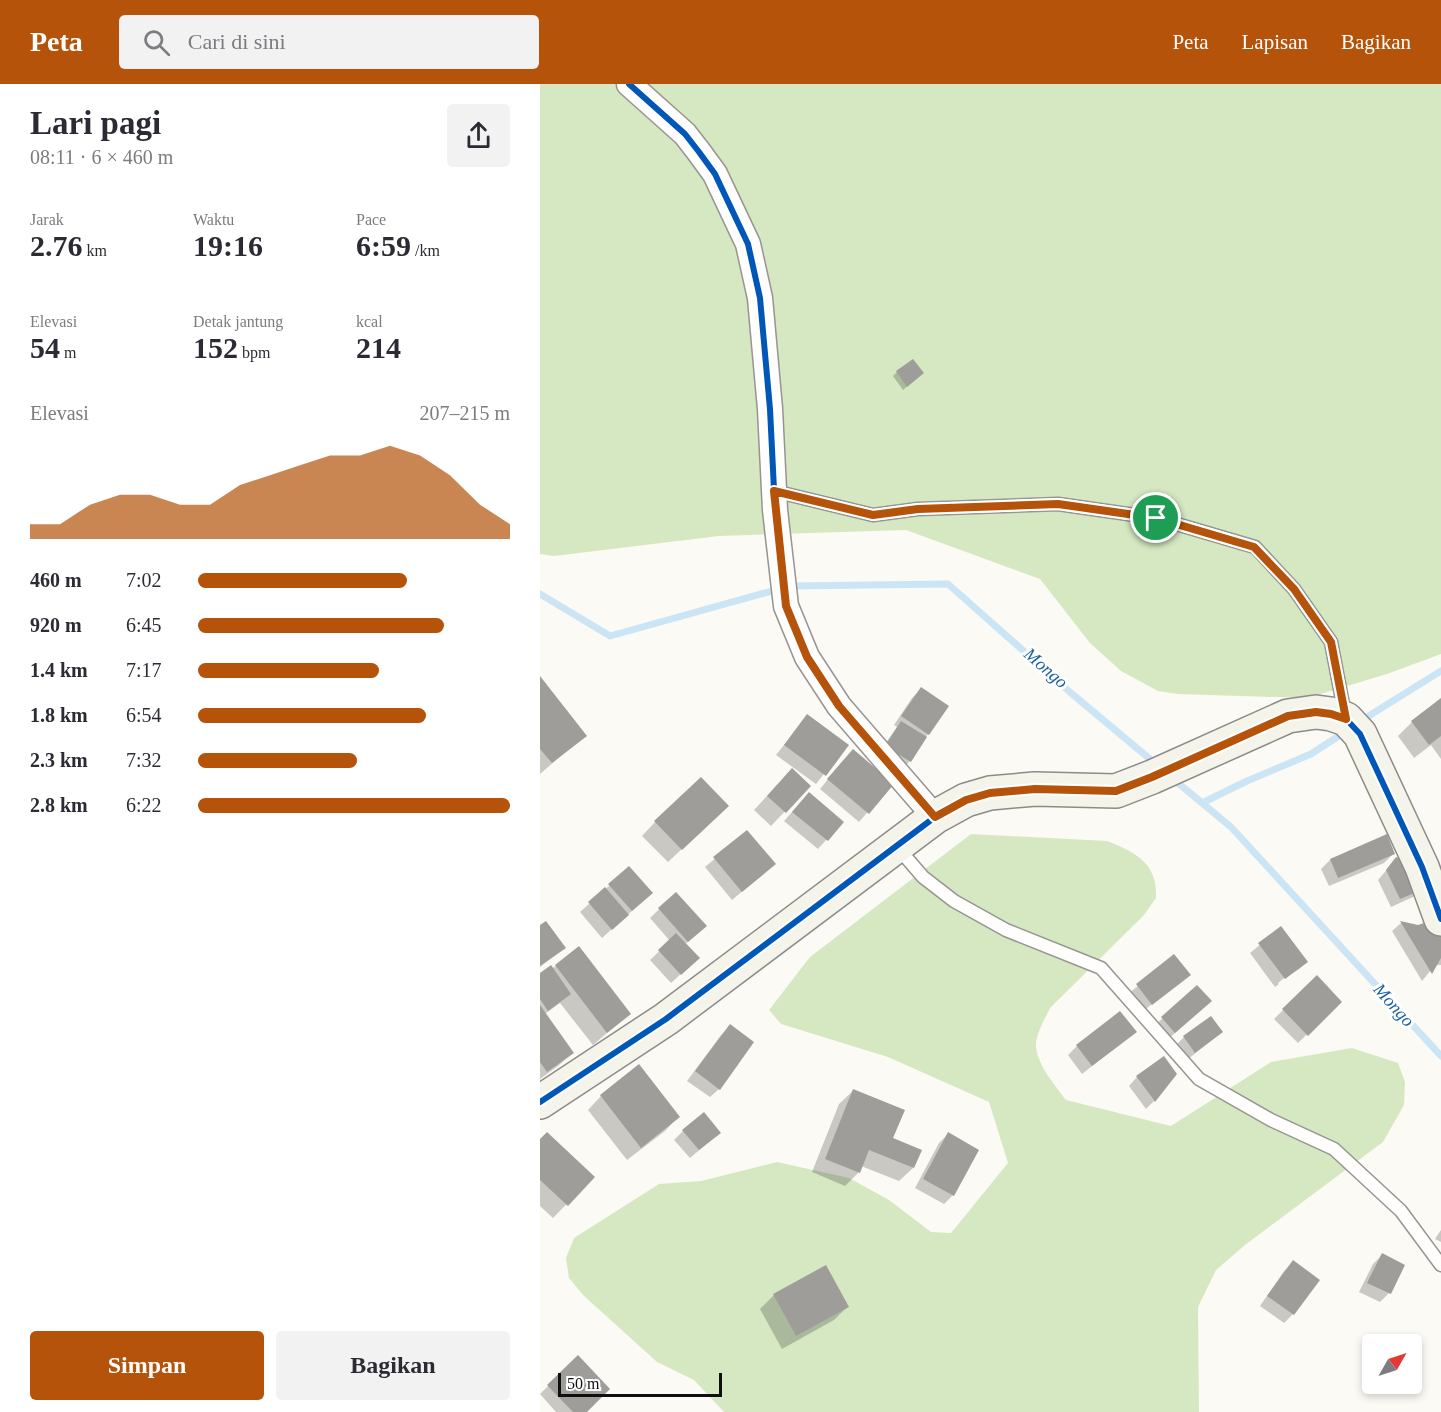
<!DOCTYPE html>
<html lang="id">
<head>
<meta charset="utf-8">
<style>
	:root { --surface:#fff; --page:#f2f2f3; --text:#2b2b33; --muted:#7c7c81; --accent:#b45309 }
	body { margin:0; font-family:"Times New Roman",serif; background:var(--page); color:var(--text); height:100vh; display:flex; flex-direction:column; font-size:22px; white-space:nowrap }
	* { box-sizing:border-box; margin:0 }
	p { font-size:20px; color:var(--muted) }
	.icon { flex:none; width:33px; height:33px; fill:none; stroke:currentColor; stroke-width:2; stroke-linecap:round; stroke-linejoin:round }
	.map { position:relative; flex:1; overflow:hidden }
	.side { display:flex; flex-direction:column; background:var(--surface); width:540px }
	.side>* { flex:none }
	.needle { width:39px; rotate:51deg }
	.fabs { position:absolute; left:822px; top:1250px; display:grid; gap:12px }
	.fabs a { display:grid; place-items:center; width:60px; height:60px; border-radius:6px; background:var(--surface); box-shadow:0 3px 9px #0003; font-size:30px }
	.scale { position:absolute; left:18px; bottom:15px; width:164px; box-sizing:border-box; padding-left:6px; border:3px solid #0f0f0f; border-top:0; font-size:16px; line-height:21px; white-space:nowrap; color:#0f0f0f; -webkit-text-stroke:4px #fff; paint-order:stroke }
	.pin { position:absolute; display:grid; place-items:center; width:51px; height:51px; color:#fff; margin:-26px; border:3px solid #fff; border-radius:50%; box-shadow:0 2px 6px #0007 }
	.round { display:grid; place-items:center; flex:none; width:63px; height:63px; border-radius:6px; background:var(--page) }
	.headline { display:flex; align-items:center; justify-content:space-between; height:102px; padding:0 30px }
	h1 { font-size:33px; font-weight:600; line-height:45px }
	.stats { display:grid; grid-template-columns:repeat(3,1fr); gap:9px; height:102px; padding:6px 30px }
	.stats div { display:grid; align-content:center }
	.stats b { font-size:30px; font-weight:600 }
	.stats small { font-size:16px; font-weight:400 }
	.stats p { font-size:16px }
	.chart { height:168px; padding:12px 30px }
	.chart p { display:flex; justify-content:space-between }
	.chart svg { width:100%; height:108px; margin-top:6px; fill:var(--accent); opacity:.7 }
	.primary-button { display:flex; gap:12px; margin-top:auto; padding:12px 30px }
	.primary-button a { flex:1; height:69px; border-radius:6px; background:var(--accent); color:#fff; font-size:24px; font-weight:600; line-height:69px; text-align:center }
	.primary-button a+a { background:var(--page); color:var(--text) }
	ul { padding:0 30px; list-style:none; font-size:20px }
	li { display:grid; grid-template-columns:96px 72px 1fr; align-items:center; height:45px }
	li i { height:15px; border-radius:8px; background:var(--accent) }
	header { display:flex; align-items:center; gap:36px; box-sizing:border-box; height:84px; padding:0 30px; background:var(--accent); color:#fff }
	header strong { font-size:28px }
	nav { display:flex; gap:33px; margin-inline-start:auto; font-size:21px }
	.search { width:420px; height:54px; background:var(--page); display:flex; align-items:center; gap:15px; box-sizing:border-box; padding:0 21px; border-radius:6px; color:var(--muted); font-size:22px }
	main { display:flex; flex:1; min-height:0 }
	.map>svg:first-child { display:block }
</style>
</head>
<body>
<header>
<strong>Peta</strong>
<div class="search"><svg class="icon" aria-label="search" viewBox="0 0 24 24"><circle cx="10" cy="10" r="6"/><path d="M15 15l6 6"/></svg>Cari di sini</div>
<nav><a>Peta</a><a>Lapisan</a><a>Bagikan</a></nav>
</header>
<main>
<section class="side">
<div class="headline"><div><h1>Lari pagi</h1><p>08:11 · 6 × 460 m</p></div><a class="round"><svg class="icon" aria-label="share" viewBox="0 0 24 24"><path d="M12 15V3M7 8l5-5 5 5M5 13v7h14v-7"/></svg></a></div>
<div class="stats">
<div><p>Jarak</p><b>2.76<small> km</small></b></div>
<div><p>Waktu</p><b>19:16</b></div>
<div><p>Pace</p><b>6:59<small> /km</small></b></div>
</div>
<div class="stats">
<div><p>Elevasi</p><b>54<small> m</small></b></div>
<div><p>Detak jantung</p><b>152<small> bpm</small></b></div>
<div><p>kcal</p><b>214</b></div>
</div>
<div class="chart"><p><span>Elevasi</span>207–215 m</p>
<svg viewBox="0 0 160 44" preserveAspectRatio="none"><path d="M0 44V38L10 38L20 30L30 26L40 26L50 30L60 30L70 22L80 18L90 14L100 10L110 10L120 6L130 10L140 18L150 30L160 38V44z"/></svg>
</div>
<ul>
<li><b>460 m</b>7:02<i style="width:67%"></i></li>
<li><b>920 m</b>6:45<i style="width:79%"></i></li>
<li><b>1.4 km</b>7:17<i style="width:58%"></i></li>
<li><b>1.8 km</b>6:54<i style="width:73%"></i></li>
<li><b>2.3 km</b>7:32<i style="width:51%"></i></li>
<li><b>2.8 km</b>6:22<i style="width:100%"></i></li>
</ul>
<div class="primary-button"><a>Simpan</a><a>Bagikan</a></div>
</section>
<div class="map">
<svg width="901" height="1328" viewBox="0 0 901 1328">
	<rect width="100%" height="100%" fill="#fcfaf4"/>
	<!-- forest -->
	<path fill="#d5e8c2" d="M0 0H901V570L847 590 767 614 638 610 618 607 581 587 550 559 500 495 366 446 179 452 14 472 0 470Z
		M431 750 567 757C585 764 609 774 614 795 616 801 616 808 616 814L604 831 510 924C505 935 495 951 496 963 498 982 515 1001 526 1016L631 1042 731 978 812 964 858 979 865 998 864 1021 843 1058 705 1161 676 1186 658 1223 659 1328H184L154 1296 117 1278 43 1211 29 1194 26 1174 34 1154 119 1100 161 1097 237 1078 309 1094 349 1116 391 1148 411 1149 468 1079 449 1018 348 973 241 940 229 926 270 873Z"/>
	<!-- shadow -->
	<path fill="#0003" d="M357 288 378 293 363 306 353 292Z
		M0 595 45 651 0 690Z
		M381 605 388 650 370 677 361 686 337 671 357 643 354 641 372 614Z
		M901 616V675L891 661 874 674 858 652 872 638Z
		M267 632 306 662 276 700 236 671Z
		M304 676 352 700 319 738 280 705Z
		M238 700 269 702 231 742 214 726Z
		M260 719 302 738 278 765 244 737Z
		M173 736 128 778 102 752 115 738Z
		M207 748 225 788 192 816 165 783Z
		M846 752 853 770 844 779 789 802 781 785 790 776Z
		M856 775 882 804 873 813 851 823 838 796Z
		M89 784 102 818 62 854 40 828Z
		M135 810 156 851 145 860 158 874 131 899 110 876 130 857 110 834Z
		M861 839 878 842 901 855V881H895L882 897 852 847Z
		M0 843 24 864 0 883Z
		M740 844 766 878 758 886V883L738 899 739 900 735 903 710 869Z
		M634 872 649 891 602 928 588 910Z
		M16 882 89 930 53 961 20 919 5 930 32 969 18 982 0 995V891Z
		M777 893 800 918 758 959 734 935Z
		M657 903 661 926 626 957 613 943Z
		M190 942 179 1005 170 1013 147 997 181 951Z
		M595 948 542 990 528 971 537 962Z
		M681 948 646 977 635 962 644 953Z
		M597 993 614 1017 606 1025 589 1002Z
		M313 1007 373 1084 359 1097 321 1082 319 1088 305 1102 272 1088 299 1020Z
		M61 1012 138 1033 125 1047 87 1076 48 1026Z
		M143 1047 170 1057 150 1074 134 1056Z
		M408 1050 413 1111 404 1120 375 1104 399 1059Z
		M0 1056 53 1093 13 1134 0 1122Z
		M901 1146V1158L895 1155Z
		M842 1171 849 1209 840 1218 819 1208 833 1180Z
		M753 1178 778 1196 753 1230 744 1239 720 1222 744 1187Z
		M285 1183 307 1223 294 1236 242 1265 220 1225 234 1211Z
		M38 1273 45 1328H16L0 1310Z"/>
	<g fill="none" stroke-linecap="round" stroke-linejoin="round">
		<!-- stream -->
		<path stroke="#cce5f5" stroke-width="7" d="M0 510 70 552 250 502 408 500 531 609 617 681
			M819 638 901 587
			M632 694 691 743 901 972
			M662 719 707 697 771 670 805 648"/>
	</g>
	<!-- building -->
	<path fill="#9f9d99" d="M373 275 384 289 367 303 356 287Z
		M0 592 47 652 12 679 0 665Z
		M381 603 409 622 389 651 361 632Z
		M901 614V652L889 661 871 637Z
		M267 630 309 661 286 692 244 661Z
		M361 637 387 653 371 678 345 662Z
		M313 665 354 700 329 730 287 695Z
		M252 684 271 702 246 729 227 712Z
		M161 693 189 722 142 766 114 737Z
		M269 708 304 738 288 757 252 728Z
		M207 746 236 780 202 808 173 773Z
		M847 750 855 770 798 794 790 775Z
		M856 773 871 778 884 805 860 815 846 786Z
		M89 782 113 809 92 827 68 800Z
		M65 803 89 831 72 846 48 818Z
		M136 808 167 842 148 858 118 824Z
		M6 837 26 864 0 882V841Z
		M860 837 878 841 890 837 901 853V874L892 890Z
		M741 842 768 878 745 895 718 859Z
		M136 849 160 874 141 891 118 866Z
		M39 862 91 930 67 949 15 881Z
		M634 870 651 891 612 921 596 900Z
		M11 881 31 910 8 927 0 915V889Z
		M777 891 802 918 768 952 742 925Z
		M657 901 672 917 635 949 621 933Z
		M0 921 34 969 7 988 0 978Z
		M580 927 597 948 552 982 536 961Z
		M671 932 683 948 655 969 643 952Z
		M190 940 214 958 180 1006 155 987Z
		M624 972 637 990 615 1018 596 992Z
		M99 980 140 1033 101 1064 60 1011Z
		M313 1005 365 1026 353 1054 382 1066 374 1084 329 1066 320 1089 285 1075Z
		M164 1028 181 1049 159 1066 142 1046Z
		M7 1048 55 1093 28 1122 0 1096V1055Z
		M408 1048 439 1066 414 1112 383 1095Z
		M842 1169 865 1181 851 1210 827 1199Z
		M753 1176 780 1196 754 1231 727 1212Z
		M286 1181 309 1223 256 1252 233 1210Z
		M38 1271 70 1305 47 1328H33L7 1301Z"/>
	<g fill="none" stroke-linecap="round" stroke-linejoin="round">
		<!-- lane casing -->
		<g stroke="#969592" stroke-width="15">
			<path id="lane" d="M234 407 333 431 378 425 518 420 616 434 715 463 754 505 791 558 805 631
				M358 764 383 793 414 817 466 846 561 884 659 995 731 1036 794 1065 861 1127 901 1181"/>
		</g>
		<!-- street casing -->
		<g stroke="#969592" stroke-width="27">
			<path id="street" d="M89 0 145 50 159 68 175 90 208 160 220 214 230 325 235 426 246 522 267 573 299 622 395 733"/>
		</g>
		<!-- secondary casing -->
		<g stroke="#8c8b89" stroke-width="36">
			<path id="secondary" d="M0 1018 126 935 395 733 426 716 450 709 495 705 576 707 612 693 748 632 776 628 791 630 806 635 820 650 882 783 901 835"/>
		</g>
		<!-- lane -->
		<use href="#lane" stroke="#fffefd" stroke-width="12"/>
		<!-- street -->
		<use href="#street" stroke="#fffefd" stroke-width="24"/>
		<!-- secondary -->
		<use href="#secondary" stroke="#f5f4eb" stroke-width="33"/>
		<!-- cycleway casing -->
		<g stroke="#fff" stroke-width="10">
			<path id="cycleway" d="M89 0 145 50 159 68 175 90 208 160 220 214 230 325 235 426 246 522 267 573 299 622 395 733
				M0 1018 126 935 395 733 426 716 450 709 495 705 576 707 612 693 748 632 776 628 791 630 806 635 820 650 882 783 901 835"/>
		</g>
		<!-- cycleway -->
		<use href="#cycleway" stroke="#0057b8" stroke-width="6"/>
	</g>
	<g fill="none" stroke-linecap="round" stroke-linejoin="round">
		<!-- route casing -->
		<g stroke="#fff" stroke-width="12">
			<path id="route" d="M234 407 333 431 378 425 518 420 616 434 714 463 754 505 791 558 806 635 791 630 776 628 748 632 612 693 576 707 495 705 450 709 426 716 395 733 299 622 267 573 246 522Z"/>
		</g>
		<!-- route -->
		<use href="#route" stroke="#b45309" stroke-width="8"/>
	</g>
	<g text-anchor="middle" stroke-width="6" stroke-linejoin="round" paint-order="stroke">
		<!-- water labels -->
		<g font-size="18" font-style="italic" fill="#1a629f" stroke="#fff">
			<text transform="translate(506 584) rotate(41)" y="6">Mongo</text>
			<text transform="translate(854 921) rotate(48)" y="6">Mongo</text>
		</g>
	</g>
</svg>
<div class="fabs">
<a><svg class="needle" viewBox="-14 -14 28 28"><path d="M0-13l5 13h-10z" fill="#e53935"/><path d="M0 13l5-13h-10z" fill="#7c7c81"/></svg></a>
</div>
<div class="scale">50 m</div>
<div class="pin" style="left:616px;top:434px;background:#1e9e55"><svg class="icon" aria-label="arrive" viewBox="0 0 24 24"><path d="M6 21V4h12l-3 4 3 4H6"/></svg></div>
</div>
</main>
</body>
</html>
